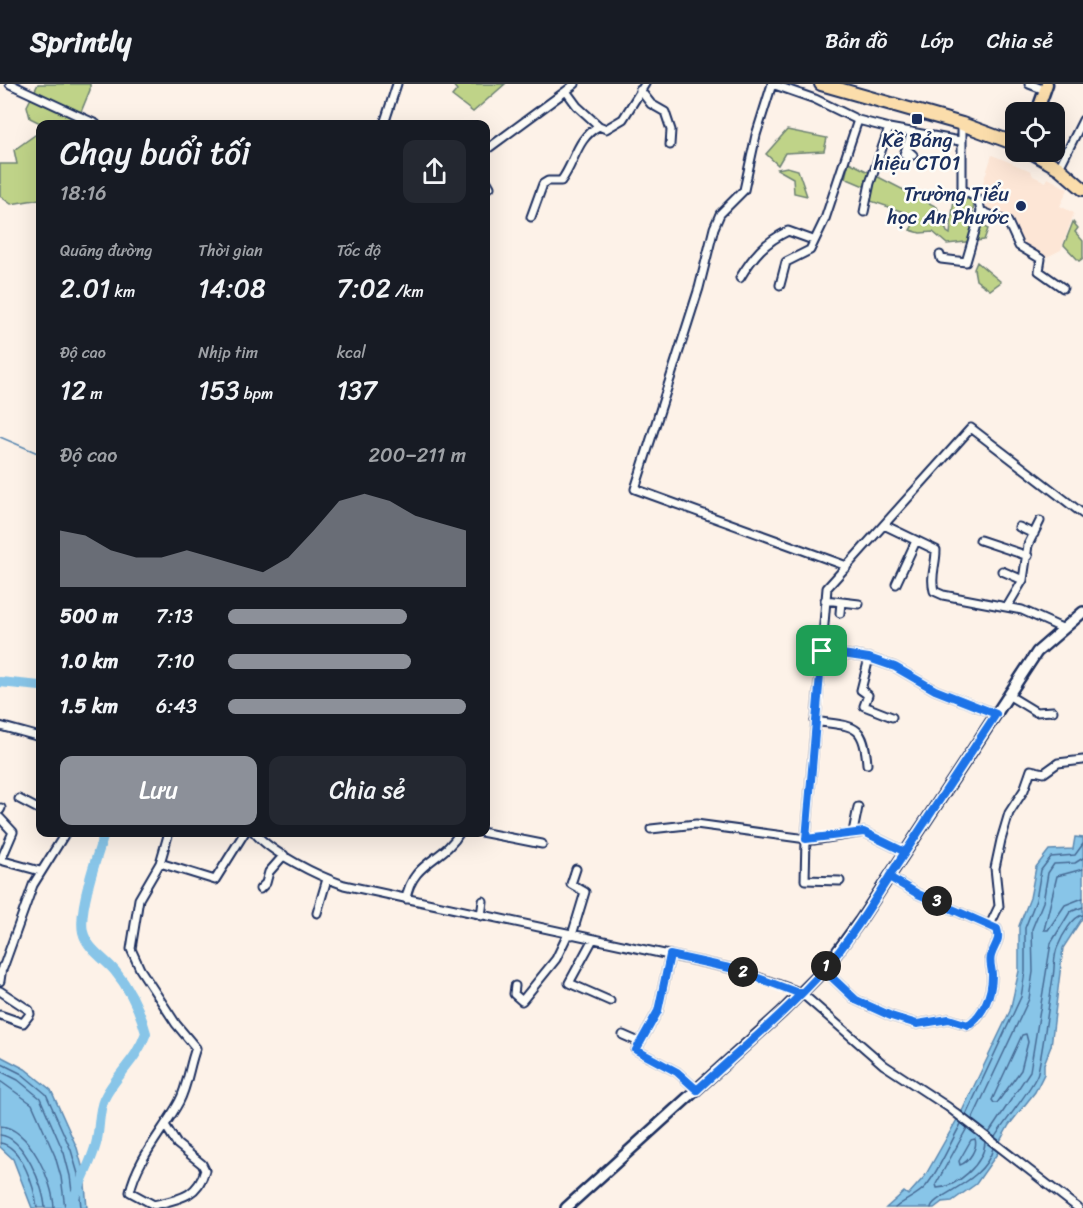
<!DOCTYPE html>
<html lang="vi">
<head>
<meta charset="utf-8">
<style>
	:root { --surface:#171b24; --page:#242831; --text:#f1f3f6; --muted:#9ea1a6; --line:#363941; --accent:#8c9099 }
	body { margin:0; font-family:Sriracha,sans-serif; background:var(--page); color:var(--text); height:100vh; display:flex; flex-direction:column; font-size:22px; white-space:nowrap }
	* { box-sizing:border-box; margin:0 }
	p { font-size:20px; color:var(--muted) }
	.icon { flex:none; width:33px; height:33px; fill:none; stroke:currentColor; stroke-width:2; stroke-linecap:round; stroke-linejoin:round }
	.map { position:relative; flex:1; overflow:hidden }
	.drawer { position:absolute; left:36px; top:36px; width:454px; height:717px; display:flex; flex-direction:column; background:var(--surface); border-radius:12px; box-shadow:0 6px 24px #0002 }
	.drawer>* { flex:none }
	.tools { position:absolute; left:1005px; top:18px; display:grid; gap:12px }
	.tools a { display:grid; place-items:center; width:60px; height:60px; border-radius:12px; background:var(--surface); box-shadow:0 6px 24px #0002; font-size:30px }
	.pin { position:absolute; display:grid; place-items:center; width:51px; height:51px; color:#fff; margin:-26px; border-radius:12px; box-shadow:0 3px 9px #0006 }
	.km { position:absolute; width:30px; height:30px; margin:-15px; border-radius:50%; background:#222; color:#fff; font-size:16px; line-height:30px; text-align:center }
	.round { display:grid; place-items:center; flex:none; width:63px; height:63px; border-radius:12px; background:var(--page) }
	.summary { display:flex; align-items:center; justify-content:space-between; height:102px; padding:0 24px }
	h1 { font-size:33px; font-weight:600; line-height:45px }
	.stats { display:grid; grid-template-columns:repeat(3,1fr); gap:9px; height:102px; padding:6px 24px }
	.stats div { display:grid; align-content:center }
	.stats b { font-size:26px; font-weight:600 }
	.stats small { font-size:16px; font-weight:400 }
	.stats p { font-size:16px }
	.chart { height:168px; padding:12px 24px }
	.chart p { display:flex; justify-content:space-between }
	.chart svg { width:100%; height:108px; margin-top:6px; fill:var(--accent); opacity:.7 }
	.primary-button { display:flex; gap:12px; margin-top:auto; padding:12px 24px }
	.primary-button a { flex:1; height:69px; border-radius:12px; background:var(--accent); color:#fff; font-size:24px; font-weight:600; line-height:69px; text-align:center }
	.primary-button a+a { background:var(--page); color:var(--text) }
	ul { padding:0 24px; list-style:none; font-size:20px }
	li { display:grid; grid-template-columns:96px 72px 1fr; align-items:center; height:45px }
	li i { height:15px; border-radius:8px; background:var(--accent) }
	header { display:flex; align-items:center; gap:36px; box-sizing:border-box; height:84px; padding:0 30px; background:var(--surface); border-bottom:2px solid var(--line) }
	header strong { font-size:28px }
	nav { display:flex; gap:33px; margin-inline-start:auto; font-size:21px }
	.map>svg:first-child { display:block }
</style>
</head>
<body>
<header>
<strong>Sprintly</strong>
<nav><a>Bản đồ</a><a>Lớp</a><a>Chia sẻ</a></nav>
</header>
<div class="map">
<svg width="1083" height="1124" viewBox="0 0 1083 1124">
	<rect width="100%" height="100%" fill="#fdf2e8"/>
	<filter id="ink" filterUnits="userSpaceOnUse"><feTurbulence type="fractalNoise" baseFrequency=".0167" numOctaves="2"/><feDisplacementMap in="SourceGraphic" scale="12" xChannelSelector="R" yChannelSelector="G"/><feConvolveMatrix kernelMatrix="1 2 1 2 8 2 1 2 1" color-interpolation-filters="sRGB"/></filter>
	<g filter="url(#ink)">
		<!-- built -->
		<path fill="#fde6d6" d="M992 71 1031 87 1033 92 1046 98 1048 94 1068 105 1060 122 1074 129 1061 166 1045 174 1026 168 1008 137 982 125 978 114Z"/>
		<!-- green -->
		<path fill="#bfd388" stroke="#6d8173" stroke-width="1.5" d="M38 0H90V6L76 40H42L30 34 27 22Z
			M452 0H505L473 28 452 12 457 6Z
			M787 46 827 54 824 67 785 69 778 81 766 70Z
			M35 51 40 52V115L11 120 0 112V80H17L14 66Z
			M849 78 937 123 947 148 950 150 954 114 974 116 973 130 988 145 984 156 947 160 933 148 920 149 910 146 913 141 910 130 871 117V105L845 94Z
			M787 83 798 86 807 112 794 109 793 94 777 85Z
			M1073 138 1078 144 1075 148 1083 157V174L1079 177 1064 161Z
			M977 178 1001 198 990 206 976 196 974 185Z"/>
		<!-- water -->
		<path fill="#88c5e8" stroke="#5c89b1" stroke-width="1.5" d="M1075 753 1083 754V833L1063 864 1051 962 1044 980V990L1035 1008 1009 1041 999 1059V1067L976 1100 952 1117 942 1118 934 1124H886L904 1108 908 1111 925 1092 963 1025 1010 927 1019 887V842L1030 814 1036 783 1049 766 1073 765Z
			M0 972 25 985 51 1006 77 1064 84 1089 87 1124H32L13 1075 0 1063Z"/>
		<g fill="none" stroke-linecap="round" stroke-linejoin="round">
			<!-- shore -->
			<path stroke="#476b95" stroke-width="1.5" d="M1083 785 1057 792 1044 846H1048L1065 821 1083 814
				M1026 950 1028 958 1021 986 997 1019H994L992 1016 1022 951Z
				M0 979 22 990 46 1010 71 1066 78 1090 81 1124
				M0 987 18 996 40 1014 64 1069 70 1092 74 1124
				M0 997 32 1020 55 1072 61 1093 65 1124
				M966 1031 1021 913 1025 888V844L1036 816 1041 786 1051 773 1075 771 1083 760
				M972 1036 1029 915 1033 888 1032 845 1043 818 1048 789 1054 780 1075 779 1083 774
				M0 1042C30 1044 53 1098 54 1124
				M967 1044 936 1100 937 1104C957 1103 984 1080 985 1058
				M989 1049 1030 987 1051 859 1070 828 1083 823
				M0 1051C24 1053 44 1103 45 1124
				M995 1053C1004 1038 1036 1000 1038 988 1044 958 1048 925 1053 893 1055 883 1053 872 1058 862 1062 852 1073 832 1083 831
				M975 1055C978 1064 969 1078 960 1081L959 1077 971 1056Z
				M0 1059C22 1062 35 1105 37 1124
				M895 1124C905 1115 916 1113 926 1102 940 1085 950 1059 961 1040
				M931 1124C932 1111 985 1099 993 1064"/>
			<!-- stream -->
			<path stroke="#5c89b1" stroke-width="1.5" d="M0 353 40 370"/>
			<!-- river -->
			<path stroke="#88c5e8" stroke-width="10" d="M0 598 40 602
				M69 1124C78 1103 90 1082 96 1060 100 1046 98 1028 104 1015 116 990 136 978 146 949 140 927 130 905 115 887 105 875 87 865 83 848 78 825 97 771 105 748"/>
			<!-- street casing -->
			<g stroke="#1b2f5e" stroke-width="11">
				<path id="street" d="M10 0 96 40
					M772 0 756 51 744 106 720 130 714 144 699 204 635 405 844 481 846 484
					M772 0 815 15 858 36 889 44 960 57
					M1029 0 1045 6
					M640 6 651 20 665 28 671 46 670 61
					M384 40 397 0
					M599 42 606 45 623 35 645 0
					M912 48 906 65 913 71
					M906 65 904 70 908 74
					M486 66 566 7
					M1059 84 1083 36
					M486 96 490 103
					M981 127 1008 138 1019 162 1041 175 1039 187 1063 204
					M864 128 870 99 889 44
					M531 133 543 100 548 97H561C575 79 576 54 599 42L577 22 566 7 575 0
					M940 171 941 175 966 178 981 127 978 115 962 105V40
					M740 194C753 172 765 158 788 147L813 156
					M780 201 786 178 810 166 825 135 858 36
					M884 441 936 466C936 482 930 492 934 507L943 511 1022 526 1064 545
					M1019 443 1034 450
					M980 456 1028 472
					M1002 487 1023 496
					M896 500 916 457
					M825 516 859 520
					M1007 523 1023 496 1028 461 1040 437
					M840 529 841 518
					M822 567 869 574 895 583 935 606 996 630
					M869 574 861 606 868 611 864 622 892 633
					M1008 611 1036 628 1053 627
					M815 637C853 643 864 638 867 680
					M0 642 40 653
					M19 715 40 726
					M0 726 1 724
					M0 734 13 748 1 776
					M651 745 696 740 814 756 864 748 905 768
					M254 748C271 769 318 792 344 801L734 885 794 906 806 913 884 981 948 1023 1078 1124
					M481 748 542 760
					M853 748 858 723
					M806 755 827 504 971 344 1083 430
					M806 755 805 796 840 797
					M0 776 40 787
					M160 779 215 796 245 748
					M260 805 266 799 269 788 284 771
					M406 815C412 777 444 777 460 748
					M317 829 327 795
					M481 832 483 817
					M990 841 999 822 995 784 1001 756 1009 729 1024 706 1031 686 1044 689 1058 679 1083 676
					M572 851 585 808 571 800 576 785
					M593 855 569 899 610 917
					M670 871 658 927 636 966 677 988 697 1006
					M3 884 33 801 66 748
					M824 886 856 916 891 932 917 940 949 935 968 941C984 931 992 909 992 891 992 884 989 879 991 872 994 861 1001 857 997 845L918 810 889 793
					M0 897 2 883
					M515 902 514 910 522 917 556 875 568 850
					M0 907 29 926 30 930 23 939 0 931
					M623 951 639 958
					M165 1041 177 1060 202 1080 205 1086C198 1113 179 1115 154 1121L130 1108C137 1075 164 1046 179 1018 188 1001 189 982 196 964L176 940 140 885 131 865 139 815 160 779 169 748"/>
			</g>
			<!-- secondary casing -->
			<g stroke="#1b2f5e" stroke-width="14">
				<path id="secondary" d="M566 1124 782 928 824 886 860 837 1037 568 1083 528"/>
			</g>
			<!-- primary casing -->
			<g stroke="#1b2f5e" stroke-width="15">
				<path id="primary" d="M1037 28 1047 0"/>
			</g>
			<!-- highway casing -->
			<g stroke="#1b2f5e" stroke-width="16">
				<path id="highway" d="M821 0 962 40 1016 60
					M1031 68 1059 84 1083 105"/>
			</g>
			<!-- street -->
			<use href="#street" stroke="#fdfcf7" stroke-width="7"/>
			<!-- secondary -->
			<use href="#secondary" stroke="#fdfcf7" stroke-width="9"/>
			<!-- primary -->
			<use href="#primary" stroke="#fbddab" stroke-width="10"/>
			<!-- highway -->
			<use href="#highway" stroke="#fbddab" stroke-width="12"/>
		</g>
	</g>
	<g fill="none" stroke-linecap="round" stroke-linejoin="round" filter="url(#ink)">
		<!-- route casing -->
		<g stroke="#fff" stroke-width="12">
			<path id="route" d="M822 567 806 755 864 748 905 768C879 808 855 850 824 886 785 929 739 967 697 1006L677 988 636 966 658 927 670 871 734 885 801 910 824 886 856 916 891 932 917 940 949 935 968 941C984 930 992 910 992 891 992 884 989 879 991 872 994 861 1001 857 997 845L918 810 889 793 996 630 935 606 895 583 869 574 822 567"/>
		</g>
		<!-- route -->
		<use href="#route" stroke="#1a73e8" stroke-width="8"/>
	</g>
	<!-- markers -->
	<g fill="#1b2f5e" stroke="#fdfcf7" stroke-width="2">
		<rect x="911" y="29" width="12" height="12" rx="3"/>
		<circle cx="1021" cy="122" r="6"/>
	</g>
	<g text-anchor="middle" stroke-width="5" stroke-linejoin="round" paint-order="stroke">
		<!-- poi labels -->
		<g font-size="20" fill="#1b2f5e" stroke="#fdfcf7">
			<text x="917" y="63">Kề Bảng<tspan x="917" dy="23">hiệu CT01</tspan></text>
			<text x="1009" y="117" text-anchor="end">Trường Tiểu<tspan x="1009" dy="23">học An Phước</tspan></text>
		</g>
	</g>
</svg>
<div class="tools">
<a><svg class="icon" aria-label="locate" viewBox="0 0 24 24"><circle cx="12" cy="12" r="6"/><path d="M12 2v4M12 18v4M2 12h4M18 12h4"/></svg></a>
</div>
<div class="pin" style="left:822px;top:567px;background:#1e9e55"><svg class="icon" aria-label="arrive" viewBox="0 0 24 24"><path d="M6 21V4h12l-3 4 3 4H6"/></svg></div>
<b class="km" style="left:826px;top:882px">1</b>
<b class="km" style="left:743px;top:888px">2</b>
<b class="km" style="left:937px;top:817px">3</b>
<section class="drawer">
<div class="summary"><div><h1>Chạy buổi tối</h1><p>18:16</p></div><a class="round"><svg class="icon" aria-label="share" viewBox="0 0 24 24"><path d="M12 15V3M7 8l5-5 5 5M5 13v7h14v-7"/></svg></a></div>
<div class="stats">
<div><p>Quãng đường</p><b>2.01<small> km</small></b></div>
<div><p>Thời gian</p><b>14:08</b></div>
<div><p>Tốc độ</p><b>7:02<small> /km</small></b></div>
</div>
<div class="stats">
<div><p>Độ cao</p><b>12<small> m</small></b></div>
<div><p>Nhịp tim</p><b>153<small> bpm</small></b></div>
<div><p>kcal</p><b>137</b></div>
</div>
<div class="chart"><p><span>Độ cao</span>200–211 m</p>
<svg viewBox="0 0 160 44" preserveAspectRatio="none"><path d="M0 44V21L10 23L20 29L30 32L40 32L50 29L60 32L70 35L80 38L90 32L100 21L110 9L120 6L130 9L140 15L150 18L160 21V44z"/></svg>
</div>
<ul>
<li><b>500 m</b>7:13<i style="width:75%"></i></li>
<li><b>1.0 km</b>7:10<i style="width:77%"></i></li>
<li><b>1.5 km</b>6:43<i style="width:100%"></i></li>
</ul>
<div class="primary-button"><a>Lưu</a><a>Chia sẻ</a></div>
</section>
</div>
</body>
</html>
